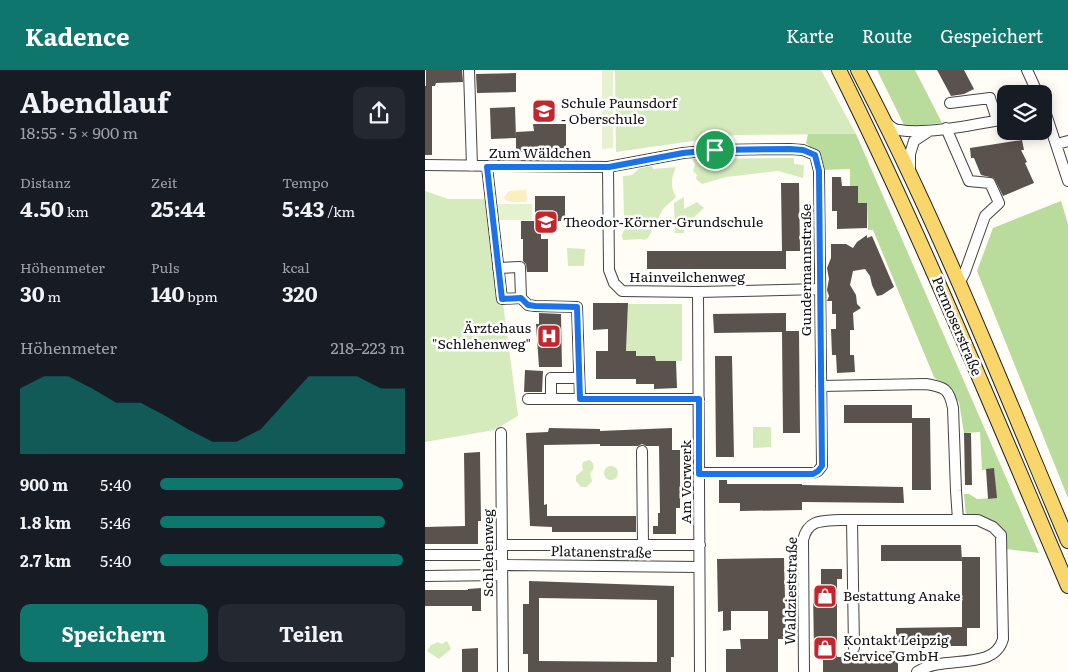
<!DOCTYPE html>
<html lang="de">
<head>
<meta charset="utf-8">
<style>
	:root { --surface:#171b24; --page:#242831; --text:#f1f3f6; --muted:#9ea1a6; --accent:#0f766e }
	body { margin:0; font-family:Literata,serif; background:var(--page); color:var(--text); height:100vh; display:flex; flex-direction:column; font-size:19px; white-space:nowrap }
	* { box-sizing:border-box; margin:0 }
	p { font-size:16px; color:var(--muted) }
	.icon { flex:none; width:28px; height:28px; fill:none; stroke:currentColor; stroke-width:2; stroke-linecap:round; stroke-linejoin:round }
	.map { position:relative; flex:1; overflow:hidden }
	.side { display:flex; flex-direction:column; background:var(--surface); width:425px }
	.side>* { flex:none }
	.buttons { position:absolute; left:572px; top:15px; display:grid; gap:10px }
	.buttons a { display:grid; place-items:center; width:55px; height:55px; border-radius:10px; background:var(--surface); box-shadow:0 2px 12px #0003; font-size:25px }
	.pin { position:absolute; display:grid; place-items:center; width:42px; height:42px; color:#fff; margin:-21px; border:2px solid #fff; border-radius:50%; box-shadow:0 1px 5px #0007 }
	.round { display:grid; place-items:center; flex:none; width:52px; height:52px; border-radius:10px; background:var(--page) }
	.overview { display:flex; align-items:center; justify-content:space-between; height:85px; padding:0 20px }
	h1 { font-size:28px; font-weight:700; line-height:38px }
	.stats { display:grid; grid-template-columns:repeat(3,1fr); gap:8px; height:85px; padding:5px 20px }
	.stats div { display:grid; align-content:center }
	.stats b { font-size:21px; font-weight:700 }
	.stats small { font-size:14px; font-weight:400 }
	.stats p { font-size:14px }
	.chart { height:140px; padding:10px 20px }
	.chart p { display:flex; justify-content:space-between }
	.chart svg { width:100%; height:90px; margin-top:5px; fill:var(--accent); opacity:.7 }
	.button { display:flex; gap:10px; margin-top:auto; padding:10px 20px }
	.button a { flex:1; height:58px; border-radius:10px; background:var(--accent); color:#fff; font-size:20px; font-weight:700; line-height:58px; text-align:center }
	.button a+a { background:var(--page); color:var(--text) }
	ul { padding:0 20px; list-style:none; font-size:16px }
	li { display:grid; grid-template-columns:80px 60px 1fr; align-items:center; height:38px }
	li i { height:12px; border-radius:6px; background:var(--accent) }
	header { display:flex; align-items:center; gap:30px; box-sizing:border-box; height:70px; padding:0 25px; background:var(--accent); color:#fff }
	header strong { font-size:24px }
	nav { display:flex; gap:28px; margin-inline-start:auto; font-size:18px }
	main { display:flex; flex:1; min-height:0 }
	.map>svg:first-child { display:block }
</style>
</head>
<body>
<header>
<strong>Kadence</strong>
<nav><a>Karte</a><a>Route</a><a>Gespeichert</a></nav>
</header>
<main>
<section class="side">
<div class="overview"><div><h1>Abendlauf</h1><p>18:55 · 5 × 900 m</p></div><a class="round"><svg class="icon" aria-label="share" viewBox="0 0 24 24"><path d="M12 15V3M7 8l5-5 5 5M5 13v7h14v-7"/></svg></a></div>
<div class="stats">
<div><p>Distanz</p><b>4.50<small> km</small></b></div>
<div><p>Zeit</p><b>25:44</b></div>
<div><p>Tempo</p><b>5:43<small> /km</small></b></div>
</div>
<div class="stats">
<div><p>Höhenmeter</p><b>30<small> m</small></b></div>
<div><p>Puls</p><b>140<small> bpm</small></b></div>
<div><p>kcal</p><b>320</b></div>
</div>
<div class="chart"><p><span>Höhenmeter</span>218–223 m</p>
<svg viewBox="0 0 160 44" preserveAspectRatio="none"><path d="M0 44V12L10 6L20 6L30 12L40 19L50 19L60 25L70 32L80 38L90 38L100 32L110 19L120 6L130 6L140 6L150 12L160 12V44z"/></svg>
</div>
<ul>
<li><b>900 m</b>5:40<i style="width:99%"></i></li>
<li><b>1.8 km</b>5:46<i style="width:92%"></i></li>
<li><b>2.7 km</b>5:40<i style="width:99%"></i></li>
</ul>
<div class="button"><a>Speichern</a><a>Teilen</a></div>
</section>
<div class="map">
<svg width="643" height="602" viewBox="0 0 643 602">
	<rect width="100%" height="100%" fill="#fffdf5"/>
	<!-- green -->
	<path fill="#d5ebbd" d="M190 0H396L431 64 310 65 191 82Z
		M369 88V94L379 95 378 108 353 101 301 107 277 114 271 109 272 105 268 101 270 94 267 89Z
		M227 96 228 99 251 97C246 109 245 116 251 127L238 139 223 168 219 170 216 169 198 170 197 165 204 148 199 147 198 106 207 105 215 98Z
		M0 121 23 129H64L93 346 69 360 0 372Z
		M259 127V139L272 132 279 138 259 156V163H250L249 133Z
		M142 178 160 179 159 196H143Z
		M203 234H257V291H231L230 286H211V281H201Z
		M328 357H346V377L328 378Z
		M164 390C170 393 170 399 165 403L167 411 162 417H156L151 411V406L158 400 157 396 158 392Z
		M179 403a7 7 0 1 1 14 0a7 7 0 1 1-14 0Z
		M22 571 26 579 14 589 2 581 6 575 13 572 17 574Z"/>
	<!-- forest -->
	<path fill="#b9dc9c" d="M452 0H490L517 53 480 57Z
		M383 64H431L614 483 581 479C580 474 580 467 578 462 572 448 555 446 541 446L539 424H544L552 429 571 428 569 399 557 400 555 362 539 363 534 332 509 307 448 160H443L442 133H433V116H425V99L397 100 389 80 381 73Z
		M636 131 643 154V428L552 201 568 158Z
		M174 476H207L213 488 211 495 173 494Z"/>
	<!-- sand -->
	<path fill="#fbeec1" d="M101 120 102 130 101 132H86L80 130 79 127 84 121Z"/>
	<!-- pitch -->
	<path fill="#e6f2cf" d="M177 0H188V78L177 79Z
		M71 134H107V150H73Z"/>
	<!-- building -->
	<path fill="#5a524d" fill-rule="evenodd" d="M1 0H37L38 12 11 13 10 16H1Z
		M512 0H539L549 19 539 24 526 26Z
		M91 3V22L52 23 51 4Z
		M0 16H7V85H0Z
		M90 37 91 68V62L109 61 108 54H141V78L109 79V82H91V68L66 69 65 38Z
		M597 70 599 80H596L602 92 600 93 609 113 578 126 569 108 556 105 549 88H546L545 78Z
		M407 107H416L417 116H433V133H442V158L412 159V141H407Z
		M356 113H374L375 181H361V199H222V181H357Z
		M110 126H140V151H116V169H123V202H102L101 194 98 191V169H96V151H110Z
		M442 165V168L447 166 469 217 457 225 452 226 447 215 445 206 440 199 428 201 425 215 431 225 432 234 436 238 428 243 429 260H425V285H429L430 302 412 303 411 285H407L406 259H411V244H407V231H402L404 226 402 220 404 209 402 198 406 188V174H421L428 178 432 172Z
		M168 233H203L201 281H211V286H230L231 291H251L252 318 229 319V314H211V309H171V281H183V259L168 260Z
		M114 243 136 244 137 297H114L111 254H114Z
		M361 243V261H374L375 363H358L357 262 289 263 288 244Z
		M290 286H307L309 387H291Z
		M100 300 118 301 117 322H99Z
		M419 335H487V348H505L506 420H487V353H419Z
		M124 358 175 359V361L247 358V380H255V438H251V464H228V456H233V443H235L234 376H221L217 374 213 376H175V374L119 375V435L122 434V446H211V462H127V457L105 456 101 363 123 362Z
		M539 363H546L547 415H540Z
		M55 382 56 451H53V474H0V457L40 456 39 383Z
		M569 398 572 428 563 429 561 399Z
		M294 410H302V414H377V415L478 417 479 433 377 432V440L315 441V433H294Z
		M456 475H536L537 491H456Z
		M537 487H555V558H542V576H471V558L537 557Z
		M359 488 361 569H353V602H301V579H316L315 569H343V541H306V560L298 561V541L293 542 292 489Z
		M396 499H417V509H412V587L464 586V581H473V602H398V581H389L388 520H396Z
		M104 511 249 516V587H246V602H103V584H98V534H104ZM114 528 232 530V592L114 591Z
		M56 518V541H47V536H0V520H43V519Z
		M53 578V602H37V579Z"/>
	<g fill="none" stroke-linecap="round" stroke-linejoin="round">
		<!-- minor casing -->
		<g stroke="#444" stroke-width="12">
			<path id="minor" d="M44 0 47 96
				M602 0 613 24
				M525 33 565 28 572 50
				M619 38 643 111
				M461 52C465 56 468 60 474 60 503 65 551 54 581 49
				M521 58 544 111 565 113 574 133 560 146 540 202 534 214
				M632 74 643 71
				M0 95 183 97 258 83 290 80 365 79 378 80 390 85 394 101 397 396 393 401 388 403H274
				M62 97 77 229 96 228 95 197 73 198
				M183 97 184 200 189 213 197 221 273 222 395 219
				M485 101V84L489 71 504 61
				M273 222 275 602
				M96 228 103 235 110 236 152 237 155 329
				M396 316 501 314C520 317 524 319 528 338L531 421 533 450
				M103 329H274
				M126 329V308H154
				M76 363 78 602
				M217 381 218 475
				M427 450 429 578
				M77 475H275
				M0 485H77
				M77 495 274 497
				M0 506 77 505
				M379 602 378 470C383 449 397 451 415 450H553L568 457 576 465 578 569C569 602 519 584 492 602"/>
		</g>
		<!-- major casing -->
		<g stroke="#222" stroke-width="16">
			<path id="major" d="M414 0C498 169 569 343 643 516
				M433 0C513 152 576 313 643 471"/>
		</g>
		<!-- minor -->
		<use href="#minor" stroke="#fff" stroke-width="10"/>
		<!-- major -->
		<use href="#major" stroke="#f9d66b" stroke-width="14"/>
	</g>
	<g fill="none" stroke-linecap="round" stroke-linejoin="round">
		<!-- route casing -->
		<g stroke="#fff" stroke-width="10">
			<path id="route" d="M365 79 378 80 390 85 394 101 397 396 393 401 388 404H274V329H155L152 237 110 236 103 235 96 228 77 229 62 97H184L258 83 290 80Z"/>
		</g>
		<!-- route -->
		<use href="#route" stroke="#1a73e8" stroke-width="6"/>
	</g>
	<!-- icons -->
	<defs>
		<g id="school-square" transform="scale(1.25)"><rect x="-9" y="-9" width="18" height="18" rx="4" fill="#c4262e" stroke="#fff"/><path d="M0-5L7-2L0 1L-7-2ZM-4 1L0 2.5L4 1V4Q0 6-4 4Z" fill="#fff"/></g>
		<g id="hospital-square" transform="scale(1.25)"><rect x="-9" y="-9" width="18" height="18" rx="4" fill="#c4262e" stroke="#fff"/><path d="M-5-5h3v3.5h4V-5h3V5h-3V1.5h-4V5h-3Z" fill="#fff"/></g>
		<g id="shop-square" transform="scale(1.25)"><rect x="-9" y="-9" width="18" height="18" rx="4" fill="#c4262e" stroke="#fff"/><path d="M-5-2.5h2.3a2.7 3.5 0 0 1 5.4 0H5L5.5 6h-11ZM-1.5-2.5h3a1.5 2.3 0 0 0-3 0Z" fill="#fff"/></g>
	</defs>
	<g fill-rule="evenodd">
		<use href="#school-square" x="119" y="41"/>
		<use href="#school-square" x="121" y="152"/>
		<use href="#hospital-square" x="124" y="266"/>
		<use href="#shop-square" x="400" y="526"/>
		<use href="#shop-square" x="400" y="578"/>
	</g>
	<g text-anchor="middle" stroke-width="5" stroke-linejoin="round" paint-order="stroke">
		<!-- poi labels -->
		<g font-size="14" fill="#111" stroke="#fff" text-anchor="start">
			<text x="136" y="38">Schule Paunsdorf<tspan x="136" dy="16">- Oberschule</tspan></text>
			<text x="138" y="157">Theodor-Körner-Grundschule</text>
			<text x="106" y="263" text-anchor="end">Ärztehaus<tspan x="106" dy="16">"Schlehenweg"</tspan></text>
			<text x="418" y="531">Bestattung Anake</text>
			<text x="418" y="575">Kontakt Leipzig<tspan x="418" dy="16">Service GmbH</tspan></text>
		</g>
		<!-- street labels -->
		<g font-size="14" fill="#111" stroke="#fff">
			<text x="115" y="88">Zum Wäldchen</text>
			<text transform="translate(381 200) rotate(-90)" y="5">Gundermannstraße</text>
			<text x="262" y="212">Hainveilchenweg</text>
			<text transform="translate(532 256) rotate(67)" y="5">Permoserstraße</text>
			<text transform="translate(261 412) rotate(-90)" y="5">Am Vorwerk</text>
			<text transform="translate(176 482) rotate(1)" y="5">Platanenstraße</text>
			<text transform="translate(63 483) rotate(-90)" y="5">Schlehenweg</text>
			<text transform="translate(366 521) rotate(-89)" y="5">Waldzieststraße</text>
		</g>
	</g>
</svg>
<div class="buttons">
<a><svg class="icon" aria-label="layers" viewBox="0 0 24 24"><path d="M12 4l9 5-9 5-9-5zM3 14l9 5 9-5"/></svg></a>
</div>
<div class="pin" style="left:290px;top:80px;background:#1e9e55"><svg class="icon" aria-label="arrive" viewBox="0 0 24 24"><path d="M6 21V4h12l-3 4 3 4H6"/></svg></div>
</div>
</main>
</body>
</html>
